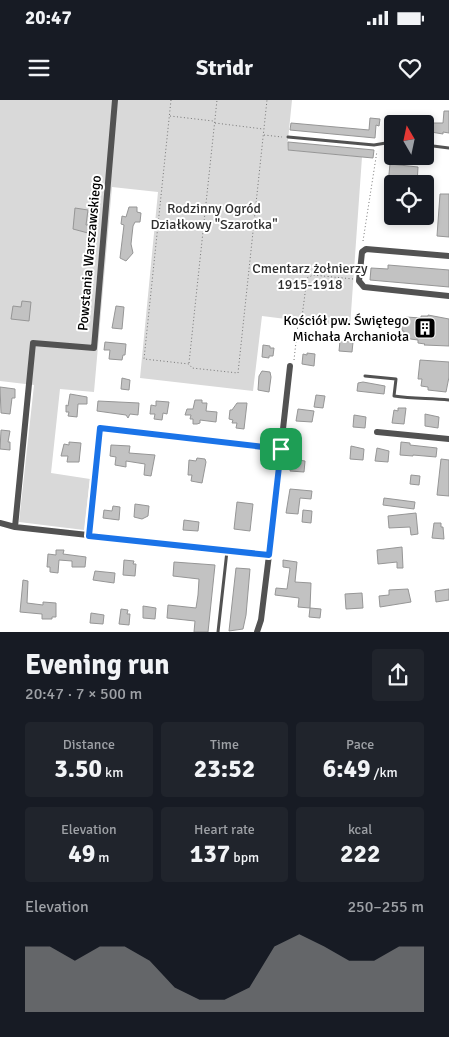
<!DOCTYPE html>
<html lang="en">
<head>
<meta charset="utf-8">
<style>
	:root { --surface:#171b24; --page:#20242c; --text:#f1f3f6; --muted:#9ea1a6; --accent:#858687 }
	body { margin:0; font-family:Signika,sans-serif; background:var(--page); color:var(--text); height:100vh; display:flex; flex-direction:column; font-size:19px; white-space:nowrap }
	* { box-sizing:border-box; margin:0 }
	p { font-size:16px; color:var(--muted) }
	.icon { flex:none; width:28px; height:28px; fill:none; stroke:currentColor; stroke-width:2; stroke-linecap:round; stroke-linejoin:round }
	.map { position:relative; height:532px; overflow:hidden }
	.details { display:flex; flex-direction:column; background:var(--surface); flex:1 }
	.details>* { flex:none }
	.needle { width:32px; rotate:351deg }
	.buttons { position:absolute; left:384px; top:15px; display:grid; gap:10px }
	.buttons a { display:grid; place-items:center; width:50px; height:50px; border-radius:5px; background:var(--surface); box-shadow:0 2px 8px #0003; font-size:25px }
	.pin { position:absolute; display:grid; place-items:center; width:42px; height:42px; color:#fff; margin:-21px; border-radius:10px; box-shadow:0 2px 8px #0006 }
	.round { display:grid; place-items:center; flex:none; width:52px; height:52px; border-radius:5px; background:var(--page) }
	.overview { display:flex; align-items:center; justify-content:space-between; height:85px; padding:0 25px }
	h1 { font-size:28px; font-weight:700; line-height:38px }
	.stats { display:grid; grid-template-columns:repeat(3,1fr); gap:8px; height:85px; padding:5px 25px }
	.stats div { display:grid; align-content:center; border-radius:5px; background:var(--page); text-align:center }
	.stats b { font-size:25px; font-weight:700 }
	.stats small { font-size:14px; font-weight:400 }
	.stats p { font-size:14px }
	.chart { height:140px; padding:10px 25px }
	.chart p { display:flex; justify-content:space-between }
	.chart svg { width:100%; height:90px; margin-top:5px; fill:var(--accent); opacity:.7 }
	.status { display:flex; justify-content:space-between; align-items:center; height:35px; padding:0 25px; background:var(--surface); direction:ltr }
	.status svg { height:14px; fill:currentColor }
	header { display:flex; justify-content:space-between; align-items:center; height:65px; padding:0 25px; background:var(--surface); font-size:22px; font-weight:700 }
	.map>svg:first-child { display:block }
</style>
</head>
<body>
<div class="status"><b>20:47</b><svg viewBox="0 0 49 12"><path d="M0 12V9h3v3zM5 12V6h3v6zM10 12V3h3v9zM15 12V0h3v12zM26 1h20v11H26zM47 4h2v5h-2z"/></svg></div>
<header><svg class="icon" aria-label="menu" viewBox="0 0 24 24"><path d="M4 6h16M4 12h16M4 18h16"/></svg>Stridr<svg class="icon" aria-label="heart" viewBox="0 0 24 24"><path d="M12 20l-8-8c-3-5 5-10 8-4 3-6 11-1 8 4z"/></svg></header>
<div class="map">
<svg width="449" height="532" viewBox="0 0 449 532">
	<rect width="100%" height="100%" fill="#fff"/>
	<!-- green -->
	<path fill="#d9d9d9" d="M0 0H292L287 50 362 57 350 227 262 216 253 291 140 278 158 92 112 87 94 292 60 289 51 373 90 379 84 430 19 422 34 285 0 281Z"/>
	<!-- building -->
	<path fill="#c2c2c2" stroke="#969696" d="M444 11H449V33L443 32V34L425 31V23H443Z
		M370 18 380 19 379 26 376 25 375 38 290 30 291 23 369 30Z
		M288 42 374 50 373 58 288 50Z
		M390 64 418 67 417 84H388Z
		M388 85H392V116H414V123L385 120Z
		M440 94H449V137L437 136Z
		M129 107H137V112L141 113 140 122H135L133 126 131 144 133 153 126 161 120 158 124 125 121 124 122 116 126 117Z
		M75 108 88 110 86 125H89L88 133 73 129Z
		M388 165 449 170V187L370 180 371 168 388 169Z
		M22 201 31 202 29 221 11 219 13 206 21 207Z
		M116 206 124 207 122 229 112 228Z
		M428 215 449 219V246L424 245 425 244 418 243V240L403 238 404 231H402V224L405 225 406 217 421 218V216H428Z
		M340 241 353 242 352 252 339 251Z
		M105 242 126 244 125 255H123L122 260 109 259 110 250H104Z
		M263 245 270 246V248H274L273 256H269V258L262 257Z
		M307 253 315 254 314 266 302 264 303 254 307 255Z
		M420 260 449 262V277L446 292 428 290V287L421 286 422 279H418Z
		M262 271 270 272 271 277 269 292 258 290 259 276Z
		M122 278 130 280 129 290 121 289Z
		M363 282 385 286 384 294 357 291 358 283Z
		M0 287 15 289V298H12L10 314 1 313Z
		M70 294 87 297V304H78L77 317 68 316 69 312H66V305L68 306Z
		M316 295 325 296 323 308 314 307Z
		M195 300H202V303H207L206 311 217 312 216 322 200 320V323L197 324H193V319H190L191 315H185L187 309H193Z
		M98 301 139 303 138 315 130 314 128 318 126 315 97 311Z
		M156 301 169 302 167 314 163 313 162 320 154 319 155 314H150L151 305 156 306Z
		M237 303H247L244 329 236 328 237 323H232L233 320 229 319 230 310H232Z
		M398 308H406L404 324 392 323 394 310 398 311Z
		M298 309 314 311 312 322 296 321Z
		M425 314 439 317 438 328 425 326Z
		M354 315 366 317 365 328 353 327Z
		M1 330 10 331 8 342H10V350L0 349Z
		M69 342 81 343 79 362H67L68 356H61L64 344 69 345Z
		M401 342 410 343V345L437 348 436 357 413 355V356L400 355Z
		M111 345 130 346 129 353 155 355 151 376 144 375 145 364 126 361V367L115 365 116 357 110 356Z
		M351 346 364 349 363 360 350 359Z
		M377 348 389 351 388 362 375 361Z
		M197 358 205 359 206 362 202 383 191 381 192 375H188L189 360 196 361Z
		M291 359 305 361 304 372 290 371Z
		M441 359 449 360V396L437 395Z
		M411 375 420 376 419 385 410 384Z
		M290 389 312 391 311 399 300 398 298 414 286 413Z
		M384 398 415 402 414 409 383 405Z
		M237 402 253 404 250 431 234 429Z
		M135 404 149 406 148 416 142 419 134 417Z
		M113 406 120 407 119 420 103 418 104 410 112 411Z
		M303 410 312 411 311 423 302 422Z
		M416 413 418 434 411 435 410 427 389 428 388 416Z
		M184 420 199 422 198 431 183 430Z
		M434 423H441V427H443L444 439 432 438Z
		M402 447 403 468H397V462L378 464 377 450Z
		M56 450H64L63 454 86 457 85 467H72V461L59 460 58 473 50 472V467H47L48 454 56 455Z
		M124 460 134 461 133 464H136L135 476 123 475Z
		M283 460 297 462 295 482 311 483 310 508 298 507 299 498 275 495 276 488 287 489 290 468 283 467Z
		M174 462 215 465 208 532H194L195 521 167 518 168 505 196 508 198 495 199 479 173 476Z
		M236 468 250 469 246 515 243 529 229 531Z
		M95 471 115 473 114 483 93 480Z
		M23 480 28 481 27 503 43 505V502L56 503V517H52V519H42V514L20 512Z
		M408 489 411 502 380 507 379 496 389 495V490Z
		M449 489V500L436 502 435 491Z
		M362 493 363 508 346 509 345 494Z
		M143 506 156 508 155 519 143 518Z
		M310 508 321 509 320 518 309 517Z
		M121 509 128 510 127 514H130L129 525 119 524Z
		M91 513 104 515 103 524 90 523Z"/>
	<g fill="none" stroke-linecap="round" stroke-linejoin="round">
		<!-- path -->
		<path stroke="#747474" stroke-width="1" stroke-dasharray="1 2.5" stroke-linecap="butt" d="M171 0 144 259 189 264 192 268 238 273 267 0
			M170 16 213 21
			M215 23 263 29
			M264 35 282 37
			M363 141 377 51
			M294 260 298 224 302 217 307 178 313 175 353 179
			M189 263 217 0"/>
		<!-- lane -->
		<path stroke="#525252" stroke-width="3" d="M288 37 374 45 392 42
			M425 45 449 48
			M365 276 396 279 394 296C413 299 430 298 449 300
			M218 532 227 451"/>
		<!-- street -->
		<path stroke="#525252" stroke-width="6" d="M449 156 366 149 362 152 359 181 364 187 449 196
			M377 332 449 339
			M0 423 15 427 269 455
			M15 427 33 243 94 248 115 0
			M89 436 100 328 281 349
			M257 532 261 520 269 455 290 266"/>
	</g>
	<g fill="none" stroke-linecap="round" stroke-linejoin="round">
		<!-- route casing -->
		<g stroke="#fff" stroke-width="10">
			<path id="route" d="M100 328 281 349 269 455 89 436Z"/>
		</g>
		<!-- route -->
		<use href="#route" stroke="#1a73e8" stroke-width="6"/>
	</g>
	<!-- icons -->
	<defs>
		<g id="building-square" transform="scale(1.125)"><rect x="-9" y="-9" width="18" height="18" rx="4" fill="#000" stroke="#fff"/><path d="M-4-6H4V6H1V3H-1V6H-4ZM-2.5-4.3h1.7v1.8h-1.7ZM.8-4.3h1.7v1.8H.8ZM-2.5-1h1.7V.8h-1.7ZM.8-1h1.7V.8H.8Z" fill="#fff"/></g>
	</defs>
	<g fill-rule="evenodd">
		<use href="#building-square" x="425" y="228"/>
	</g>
	<g text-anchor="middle" stroke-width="4" stroke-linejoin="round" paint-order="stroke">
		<!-- park labels -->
		<g font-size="14" fill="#303030" stroke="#fff">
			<text x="214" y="113">Rodzinny Ogród<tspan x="214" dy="16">Działkowy "Szarotka"</tspan></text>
			<text x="310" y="173">Cmentarz żołnierzy<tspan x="310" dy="16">1915-1918</tspan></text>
		</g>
		<!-- street labels -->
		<g font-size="14" fill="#000" stroke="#fff">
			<text transform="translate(89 153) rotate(-85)" y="5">Powstania Warszawskiego</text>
		</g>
		<!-- poi labels -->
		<g font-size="14" fill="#000" stroke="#fff" text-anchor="end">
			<text x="409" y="225">Kościół pw. Świętego<tspan x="409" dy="16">Michała Archanioła</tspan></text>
		</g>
	</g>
</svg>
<div class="buttons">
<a><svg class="needle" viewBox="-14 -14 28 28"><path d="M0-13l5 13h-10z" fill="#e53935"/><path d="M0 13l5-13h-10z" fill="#9ea1a6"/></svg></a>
<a><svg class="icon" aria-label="locate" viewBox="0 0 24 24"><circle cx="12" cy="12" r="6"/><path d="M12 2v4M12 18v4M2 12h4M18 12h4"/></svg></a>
</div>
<div class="pin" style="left:281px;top:349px;background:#1e9e55"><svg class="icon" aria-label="arrive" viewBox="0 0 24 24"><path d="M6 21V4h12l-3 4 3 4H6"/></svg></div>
</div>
<section class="details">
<div class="overview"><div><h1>Evening run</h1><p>20:47 · 7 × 500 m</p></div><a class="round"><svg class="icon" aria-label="share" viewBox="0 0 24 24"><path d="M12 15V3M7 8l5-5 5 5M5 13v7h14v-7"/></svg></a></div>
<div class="stats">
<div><p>Distance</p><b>3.50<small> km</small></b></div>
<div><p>Time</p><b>23:52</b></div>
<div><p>Pace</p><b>6:49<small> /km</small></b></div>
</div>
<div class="stats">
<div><p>Elevation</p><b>49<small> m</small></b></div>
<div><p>Heart rate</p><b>137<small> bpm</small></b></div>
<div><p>kcal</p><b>222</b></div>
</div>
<div class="chart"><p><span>Elevation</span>250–255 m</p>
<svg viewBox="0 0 160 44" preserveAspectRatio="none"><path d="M0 44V12L10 12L20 19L30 12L40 12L50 19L60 32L70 38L80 38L90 32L100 12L110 6L120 12L130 19L140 19L150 12L160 12V44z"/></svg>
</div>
</section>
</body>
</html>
